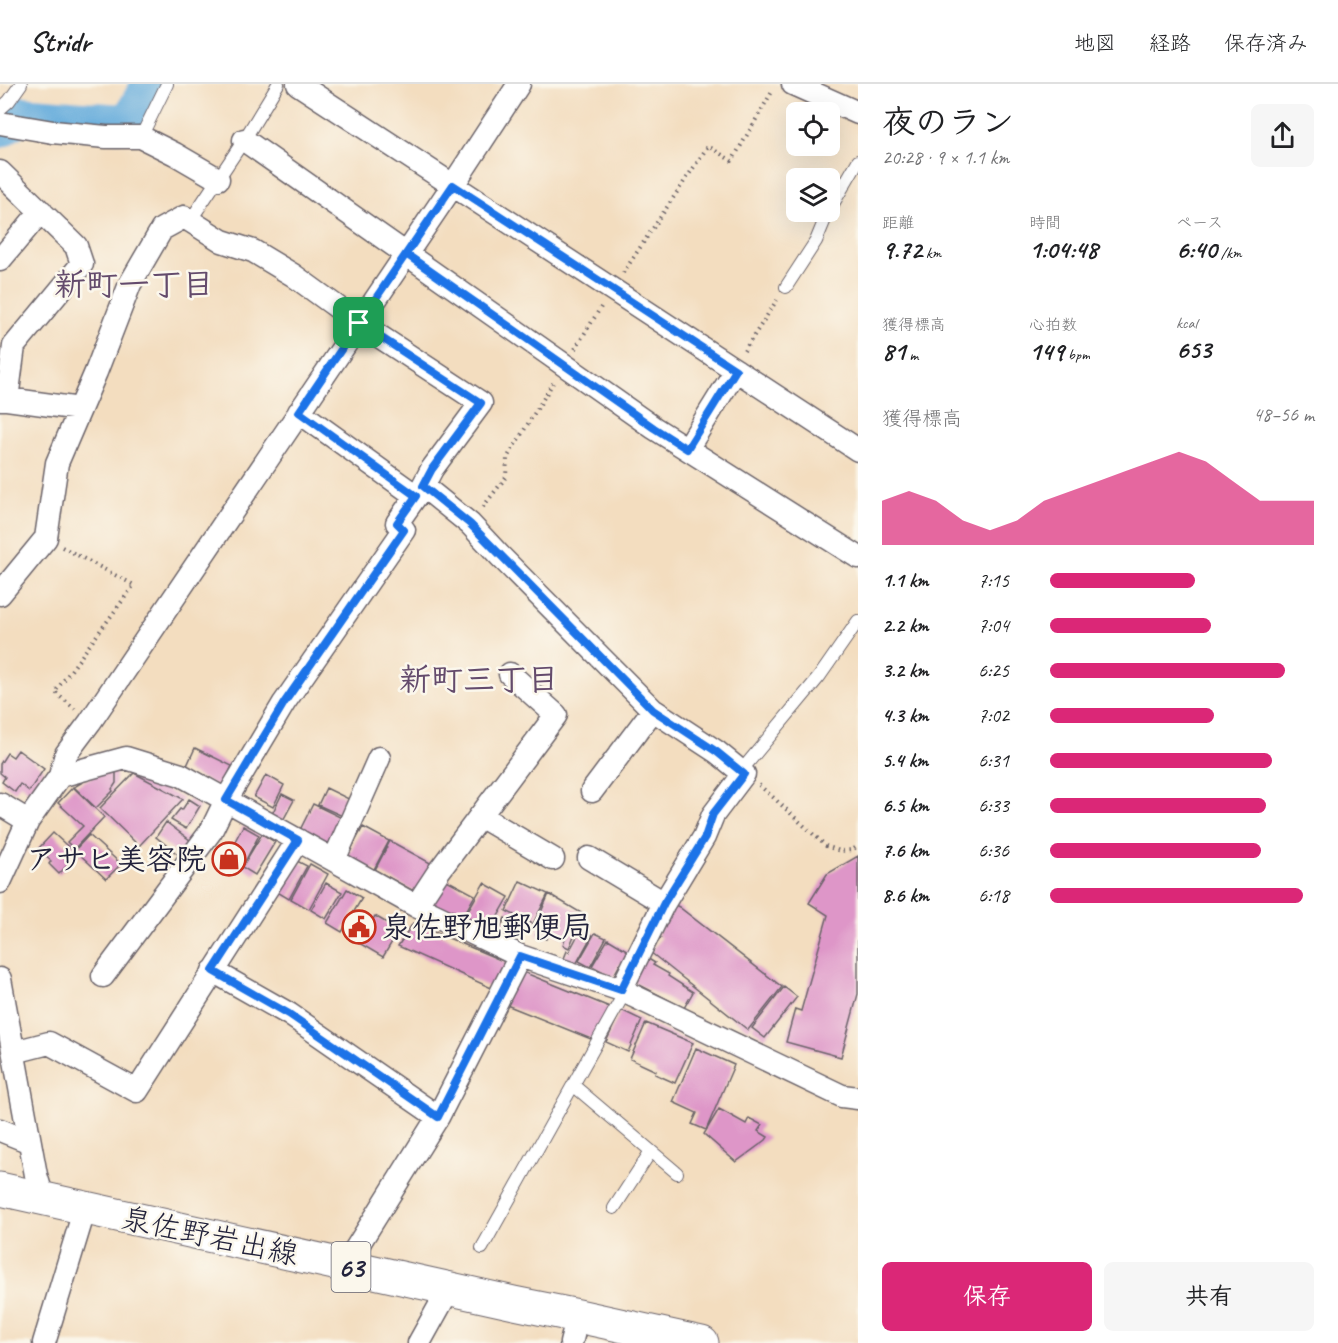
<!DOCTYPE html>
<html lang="ja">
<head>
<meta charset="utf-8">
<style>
	:root { --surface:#fff; --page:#f6f6f6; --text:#202124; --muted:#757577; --line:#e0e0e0; --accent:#db2777 }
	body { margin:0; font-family:Caveat,"Klee One",sans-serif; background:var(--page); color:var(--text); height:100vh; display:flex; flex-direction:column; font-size:22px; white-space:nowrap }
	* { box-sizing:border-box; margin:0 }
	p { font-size:20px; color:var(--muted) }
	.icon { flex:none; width:33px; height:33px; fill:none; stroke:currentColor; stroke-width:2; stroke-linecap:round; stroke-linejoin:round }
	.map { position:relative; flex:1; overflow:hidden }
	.panel { display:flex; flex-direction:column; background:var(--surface); width:480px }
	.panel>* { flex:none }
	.tools { position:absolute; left:786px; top:18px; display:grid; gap:12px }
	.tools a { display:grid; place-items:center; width:54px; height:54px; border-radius:9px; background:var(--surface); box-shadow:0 6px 24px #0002; font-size:30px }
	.pin { position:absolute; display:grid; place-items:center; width:51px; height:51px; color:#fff; margin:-26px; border-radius:12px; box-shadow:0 3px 9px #0006 }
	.round { display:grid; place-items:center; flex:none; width:63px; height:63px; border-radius:9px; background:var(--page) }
	.summary { display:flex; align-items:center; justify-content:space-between; height:102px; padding:0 24px }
	h1 { font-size:33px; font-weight:800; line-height:45px }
	.figures { display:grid; grid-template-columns:repeat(3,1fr); gap:9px; height:102px; padding:6px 24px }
	.figures div { display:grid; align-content:center }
	.figures b { font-size:26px; font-weight:800 }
	.figures small { font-size:16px; font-weight:400 }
	.figures p { font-size:16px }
	.chart { height:168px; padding:12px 24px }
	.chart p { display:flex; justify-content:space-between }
	.chart svg { width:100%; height:108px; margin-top:6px; fill:var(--accent); opacity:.7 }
	.action { display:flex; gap:12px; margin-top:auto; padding:12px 24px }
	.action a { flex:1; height:69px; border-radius:9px; background:var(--accent); color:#fff; font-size:24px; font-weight:800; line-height:69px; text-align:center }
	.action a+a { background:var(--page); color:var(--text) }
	ul { padding:0 24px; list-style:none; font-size:20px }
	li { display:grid; grid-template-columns:96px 72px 1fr; align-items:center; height:45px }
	li i { height:15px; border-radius:8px; background:var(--accent) }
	header { display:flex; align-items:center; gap:36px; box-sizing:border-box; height:84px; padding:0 30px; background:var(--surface); border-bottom:2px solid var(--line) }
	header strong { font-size:28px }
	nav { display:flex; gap:33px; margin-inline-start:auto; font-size:21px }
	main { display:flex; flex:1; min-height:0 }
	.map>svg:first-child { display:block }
</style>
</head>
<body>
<header>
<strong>Stridr</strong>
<nav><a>地図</a><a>経路</a><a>保存済み</a></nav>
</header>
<main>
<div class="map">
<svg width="858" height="1259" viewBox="0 0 858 1259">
	<rect width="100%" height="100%" fill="#fbf7ec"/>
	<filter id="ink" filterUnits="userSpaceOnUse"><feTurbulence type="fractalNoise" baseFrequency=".0167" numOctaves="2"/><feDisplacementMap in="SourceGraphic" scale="12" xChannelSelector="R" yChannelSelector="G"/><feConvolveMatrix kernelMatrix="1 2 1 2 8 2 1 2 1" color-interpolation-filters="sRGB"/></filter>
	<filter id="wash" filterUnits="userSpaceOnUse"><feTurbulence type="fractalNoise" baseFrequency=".008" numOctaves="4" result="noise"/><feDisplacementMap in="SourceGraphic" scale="24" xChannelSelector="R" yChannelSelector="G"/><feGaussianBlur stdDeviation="1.35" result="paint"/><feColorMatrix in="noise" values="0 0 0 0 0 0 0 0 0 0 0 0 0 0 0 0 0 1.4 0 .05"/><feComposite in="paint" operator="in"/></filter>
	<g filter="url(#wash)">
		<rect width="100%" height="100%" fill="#f3ddbf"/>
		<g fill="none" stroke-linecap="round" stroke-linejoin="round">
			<!-- river -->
			<path stroke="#65acdc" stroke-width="38" d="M0 45 20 31 121 39 133 32 150 0"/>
		</g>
		<g id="blocks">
			<!-- building -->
			<path fill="#de96c8" d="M195 664 232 682 223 701 219 703 185 686Z
				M18 666 44 685 29 707 20 700 15 708 2 698 5 693 0 689V680L7 669 13 673Z
				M116 686V699L112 705 113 707 96 724 74 703 100 688Z
				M134 689 183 715 139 762 100 724Z
				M266 691 284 701 273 723 254 713Z
				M73 703 104 733 74 765 67 758 83 742 58 719Z
				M326 704 355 718 347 734 318 721Z
				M282 710 294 716 281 740 270 734Z
				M189 715 200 722 186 745 171 736 180 725 182 726Z
				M313 720 346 736 333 763 300 746Z
				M166 738 191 757 180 772 156 753Z
				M243 742 259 751 241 785 225 776Z
				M363 743 389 757 373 787 347 773Z
				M53 749 77 771 59 790 49 780 51 777 38 765Z
				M262 750 275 758 255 791 242 783Z
				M89 751 121 780 106 795 75 766Z
				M390 757 434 781 419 810 375 786Z
				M858 772V910L841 973 786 958 795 925 801 927 828 831 809 819 827 790Z
				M291 774 307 782 289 815 274 806Z
				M310 780 328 790 309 825 291 815Z
				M441 793 475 811 460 838 427 820Z
				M520 797 548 810 533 840 506 827Z
				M326 799 342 808 326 835 311 826Z
				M484 799 509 813 486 853 461 839Z
				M347 805 362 814 342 848 327 839Z
				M549 810 583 830 569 864 563 861 565 854 549 848 546 855 536 851 539 844 535 842Z
				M673 820 679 823 782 903 748 946 650 868 661 854 657 851Z
				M375 832 399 846 383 873 359 859Z
				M505 834 520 841 510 863 495 856Z
				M413 839 510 880 498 907 398 862Z
				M581 845 592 851 575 882 562 879 567 867 569 868Z
				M595 849 606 854 590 883 579 877Z
				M608 855 635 871 627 884 620 880 613 893 592 882Z
				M645 873 655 879 653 881 669 890 668 892 693 908 684 924 632 897Z
				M518 886 612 924 596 957 504 920Z
				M784 903 797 913 765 954 752 944Z
				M621 926 642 936 628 968 606 958Z
				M646 939 693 959 675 999 655 990 656 987 630 975Z
				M696 964 734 981 706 1046 692 1040 697 1029 673 1018Z
				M719 1025 746 1040 749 1034 762 1041 758 1047 768 1053 766 1056 736 1078 704 1050Z"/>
		</g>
	</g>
	<g filter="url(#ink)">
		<use href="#blocks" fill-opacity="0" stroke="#6b6369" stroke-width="1.5"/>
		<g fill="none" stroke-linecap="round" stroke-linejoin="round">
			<!-- lane casing -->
			<g stroke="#6b6369" stroke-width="14">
				<path id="lane" d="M0 25 9 17 21 0
					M141 53 167 0
					M830 125 858 77
					M190 137 244 56 278 0
					M786 203 816 157 828 128
					M741 687 819 593 858 537
					M573 1001 677 1089
					M614 1124 651 1067
					M482 1164 625 908"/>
			</g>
			<!-- street casing -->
			<g stroke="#6b6369" stroke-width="25">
				<path id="street" d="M298 0 858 366
					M793 0 858 29
					M0 39 53 48 106 53H141L175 70 218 95
					M244 56 654 344 858 473
					M0 88 76 162 82 180 14 262 7 315
					M0 176 41 127
					M0 315H7L80 325
					M299 328 416 412
					M687 365 736 286
					M423 402 470 440 500 472 653 626 717 668 744 690 713 731 704 753 664 819 621 906
					M0 510 46 454 57 379 96 288 130 200 162 145 184 133 222 157 253 167 293 191 359 239 481 319 432 385 423 402 397 439 404 446 284 619 226 716 211 747 103 892
					M60 692 66 670 90 638 453 101 519 0
					M592 707 653 626
					M0 720 28 737
					M480 732 553 775
					M589 774 664 819
					M334 776 379 674
					M0 798 28 737 60 692 126 674 181 691 416 822 520 872 621 906 842 1012 858 1014
					M416 822 439 787 556 631 510 590
					M213 887 289 930 438 1033
					M0 895 36 1091 43 1114
					M14 968 49 959 137 1007 298 756
					M0 1046 30 1058
					M345 1182 438 1033 520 872
					M44 1259 85 1124
					M419 1259 449 1205
					M571 1259 578 1232"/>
			</g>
			<!-- primary casing -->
			<g stroke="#6b6369" stroke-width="35">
				<path id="primary" d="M0 1105 514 1219 578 1232 702 1259"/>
			</g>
			<!-- path -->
			<path stroke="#6b6369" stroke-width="4" stroke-dasharray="1.5 4.5" stroke-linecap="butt" d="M623 189 708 62 732 77 773 6
				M575 265 601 223
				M744 267 777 216
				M483 423 506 393 507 374 553 299
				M62 463 134 501 55 608 75 625
				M759 701 775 715 826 762 840 767 852 766 858 762"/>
			<!-- lane -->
			<use href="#lane" stroke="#fff" stroke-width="12"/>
			<!-- street -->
			<use href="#street" stroke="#fff" stroke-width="22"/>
			<!-- primary -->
			<use href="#primary" stroke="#fff" stroke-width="33"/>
		</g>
	</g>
	<g fill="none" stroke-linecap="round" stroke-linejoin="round" filter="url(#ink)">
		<!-- route casing -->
		<g stroke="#fff" stroke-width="12">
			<path id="route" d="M359 239 299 328 416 412 397 439 404 446 284 619 226 716 298 756 213 887 289 930 438 1033 520 872 621 906 664 819 705 753 713 730 744 690 717 668 653 626 470 440 423 402 432 385 481 319 359 239 406 170 654 344 687 365 736 286 453 101 359 239"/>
		</g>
		<!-- route -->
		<use href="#route" stroke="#1a73e8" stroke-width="8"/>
	</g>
	<!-- icons -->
	<defs>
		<g id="shop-ring" transform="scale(1.725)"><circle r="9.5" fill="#fbf7ec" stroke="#c8321e" stroke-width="1.5"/><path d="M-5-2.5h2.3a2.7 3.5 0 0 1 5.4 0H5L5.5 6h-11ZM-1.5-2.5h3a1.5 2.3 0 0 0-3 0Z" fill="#c8321e"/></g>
		<g id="civic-ring" transform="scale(1.725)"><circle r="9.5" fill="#fbf7ec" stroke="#c8321e" stroke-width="1.5"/><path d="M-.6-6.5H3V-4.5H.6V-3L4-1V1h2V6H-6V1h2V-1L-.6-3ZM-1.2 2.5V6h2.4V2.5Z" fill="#c8321e"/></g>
	</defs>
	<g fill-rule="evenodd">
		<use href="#shop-ring" x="229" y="775"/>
		<use href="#civic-ring" x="359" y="843"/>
	</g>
	<g text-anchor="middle" stroke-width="5" stroke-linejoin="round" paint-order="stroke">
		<!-- shield labels -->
		<rect fill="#fbf7ec" stroke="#636270" stroke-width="1.5" x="331.5" y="1158" width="39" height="50" rx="4.5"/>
		<g font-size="28" font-weight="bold" fill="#22223b">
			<text x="351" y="1193">63</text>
		</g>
		<!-- poi labels -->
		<g font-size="30" font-weight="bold" fill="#22223b" stroke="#fbf7ec" text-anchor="end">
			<text x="206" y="785">アサヒ美容院</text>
			<text x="382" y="853" text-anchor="start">泉佐野旭郵便局</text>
		</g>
		<!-- street labels -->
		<g font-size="30" fill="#22223b" stroke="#fbf7ec">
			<text transform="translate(210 1152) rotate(12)" y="10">泉佐野岩出線</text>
		</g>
		<!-- neighbourhood labels -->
		<g font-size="32" font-weight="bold" fill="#644b6c" stroke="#fbf7ec">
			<text x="134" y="211">新町一丁目</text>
			<text x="479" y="606">新町三丁目</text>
		</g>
	</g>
</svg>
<div class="tools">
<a><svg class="icon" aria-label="locate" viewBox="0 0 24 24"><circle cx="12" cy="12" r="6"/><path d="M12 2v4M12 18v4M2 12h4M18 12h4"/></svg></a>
<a><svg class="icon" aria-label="layers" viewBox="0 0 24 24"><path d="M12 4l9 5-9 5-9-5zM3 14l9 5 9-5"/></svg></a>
</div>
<div class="pin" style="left:359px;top:239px;background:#1e9e55"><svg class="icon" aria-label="arrive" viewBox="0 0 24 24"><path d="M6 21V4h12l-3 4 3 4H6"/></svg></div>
</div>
<section class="panel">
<div class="summary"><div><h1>夜のラン</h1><p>20:28 · 9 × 1.1 km</p></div><a class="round"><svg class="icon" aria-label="share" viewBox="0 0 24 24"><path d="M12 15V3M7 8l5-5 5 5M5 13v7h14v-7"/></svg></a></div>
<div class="figures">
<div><p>距離</p><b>9.72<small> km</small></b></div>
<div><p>時間</p><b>1:04:48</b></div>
<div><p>ペース</p><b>6:40<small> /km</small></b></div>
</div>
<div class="figures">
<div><p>獲得標高</p><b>81<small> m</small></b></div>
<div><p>心拍数</p><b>149<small> bpm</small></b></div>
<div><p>kcal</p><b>653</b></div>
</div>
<div class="chart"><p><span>獲得標高</span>48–56 m</p>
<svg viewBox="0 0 160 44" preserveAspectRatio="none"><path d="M0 44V26L10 22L20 26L30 34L40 38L50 34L60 26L70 22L80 18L90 14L100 10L110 6L120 10L130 18L140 26L150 26L160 26V44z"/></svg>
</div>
<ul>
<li><b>1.1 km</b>7:15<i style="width:55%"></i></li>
<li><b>2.2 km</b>7:04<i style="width:61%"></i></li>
<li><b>3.2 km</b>6:25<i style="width:89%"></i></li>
<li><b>4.3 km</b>7:02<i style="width:62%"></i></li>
<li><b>5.4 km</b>6:31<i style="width:84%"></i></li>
<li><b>6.5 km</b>6:33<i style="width:82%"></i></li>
<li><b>7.6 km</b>6:36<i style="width:80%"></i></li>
<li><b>8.6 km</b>6:18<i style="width:96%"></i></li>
</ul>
<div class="action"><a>保存</a><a>共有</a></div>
</section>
</main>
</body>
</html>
